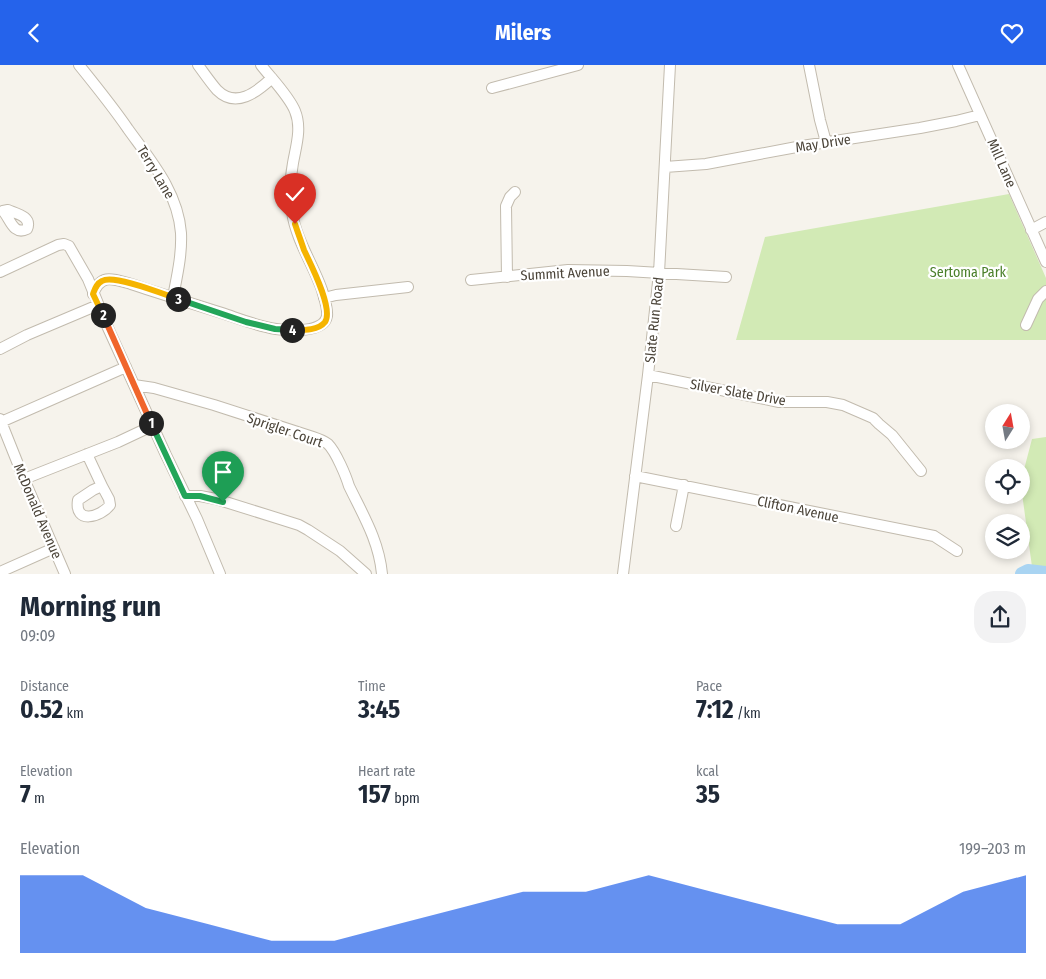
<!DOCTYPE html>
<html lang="en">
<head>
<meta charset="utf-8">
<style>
	:root { --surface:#fff; --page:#f2f2f3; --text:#1f2937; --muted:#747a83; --accent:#2563eb }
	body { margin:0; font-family:"Fira Sans Condensed",sans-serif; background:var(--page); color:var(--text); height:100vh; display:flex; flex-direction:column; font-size:19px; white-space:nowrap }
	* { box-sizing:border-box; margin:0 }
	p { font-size:16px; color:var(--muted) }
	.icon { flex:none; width:28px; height:28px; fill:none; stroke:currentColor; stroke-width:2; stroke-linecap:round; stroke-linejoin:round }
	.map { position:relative; height:509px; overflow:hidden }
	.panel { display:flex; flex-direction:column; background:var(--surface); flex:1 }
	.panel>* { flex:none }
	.needle { width:32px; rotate:11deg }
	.tools { position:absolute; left:985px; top:339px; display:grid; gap:10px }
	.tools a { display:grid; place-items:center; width:45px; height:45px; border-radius:50%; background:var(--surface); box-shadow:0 2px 8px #0003; font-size:25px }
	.pin { position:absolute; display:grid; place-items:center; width:42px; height:42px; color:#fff; margin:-51px -21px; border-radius:50% 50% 50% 0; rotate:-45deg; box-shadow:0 0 5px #0007 }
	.pin .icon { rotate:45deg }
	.km { position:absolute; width:25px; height:25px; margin:-12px; border-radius:50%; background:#222; color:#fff; font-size:14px; line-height:25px; text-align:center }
	.round { display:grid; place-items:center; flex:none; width:52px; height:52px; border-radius:20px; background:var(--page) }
	.overview { display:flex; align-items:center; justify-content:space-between; height:85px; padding:0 20px }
	h1 { font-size:28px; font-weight:700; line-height:38px }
	.figures { display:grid; grid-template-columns:repeat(3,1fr); gap:8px; height:85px; padding:5px 20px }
	.figures div { display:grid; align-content:center }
	.figures b { font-size:25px; font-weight:700 }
	.figures small { font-size:14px; font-weight:400 }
	.figures p { font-size:14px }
	.chart { height:140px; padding:10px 20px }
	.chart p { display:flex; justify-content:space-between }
	.chart svg { width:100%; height:90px; margin-top:5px; fill:var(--accent); opacity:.7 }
	header { display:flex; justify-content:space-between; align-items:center; height:65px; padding:0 20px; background:var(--accent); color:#fff; font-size:22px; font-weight:700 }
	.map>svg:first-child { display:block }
</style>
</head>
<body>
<header><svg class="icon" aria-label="back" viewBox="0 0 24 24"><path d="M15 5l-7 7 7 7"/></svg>Milers<svg class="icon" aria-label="heart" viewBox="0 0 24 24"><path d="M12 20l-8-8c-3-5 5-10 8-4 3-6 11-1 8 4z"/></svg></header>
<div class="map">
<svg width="1046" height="509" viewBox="0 0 1046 509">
	<rect width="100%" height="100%" fill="#f6f3ec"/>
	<!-- green -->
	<path fill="#d2eab5" d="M1009 129 1046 213V275H736L765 172Z
		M1046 372V509H1033L1021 421V416L1032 374Z"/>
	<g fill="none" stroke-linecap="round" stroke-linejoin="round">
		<!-- river -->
		<path stroke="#a9d4f2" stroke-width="14" d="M1022 509 1028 506 1046 508"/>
		<!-- minor casing -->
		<g stroke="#c2bbae" stroke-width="12">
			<path id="minor" d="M79 0C96 21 113 42 128 64 151 96 178 127 181 168 182 190 177 211 173 232
				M198 0C204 8 210 17 217 25 236 44 257 27 272 13
				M809 0 820 55 826 77
				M958 0 1046 197
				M492 23 578 0
				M665 102 706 99 802 81 920 63 956 56 980 50
				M8 145C18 149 32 152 27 164 13 171 10 153 3 146Z
				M1031 165 1046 157
				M0 207 58 180 64 179 69 181 88 214 108 263 166 390 197 454 220 509
				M507 212 506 141 510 132 515 127
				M471 215 568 205 627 206 726 212
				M93 229C101 208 113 214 131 219 161 229 191 238 222 248 240 254 257 261 276 264 289 266 324 268 327 251 328 243 324 233 322 225 313 199 296 175 292 147 289 131 290 114 293 98 296 81 302 63 295 46 289 31 271 13 261 0
				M324 233 336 230 408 222
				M1026 260 1038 234 1046 226
				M0 284 27 270 98 240
				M648 310 779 337H827L843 340 873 353 879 359 892 370 921 406
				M134 320 154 323 214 340 313 372C319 374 324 376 328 379 336 387 346 411 349 421 363 450 379 476 382 509
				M0 354 24 414 65 509
				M1 357 126 302
				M87 389 102 421 109 434 110 440C101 452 74 460 78 435L93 425 102 421
				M635 411 934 471 957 486
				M24 414 118 377 152 361
				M185 431H200L216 434 280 454 299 460 308 465 340 486 366 509
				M676 461 684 420
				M0 507 54 483
				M623 509 648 310 659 208 670 0"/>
		</g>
		<!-- minor -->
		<use href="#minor" stroke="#fff" stroke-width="10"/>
	</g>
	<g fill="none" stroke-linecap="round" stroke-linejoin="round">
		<!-- split-1 casing -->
		<g stroke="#fff" stroke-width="10">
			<path id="split-1" d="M151 358 185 431H200L223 437"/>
		</g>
		<!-- split-2 casing -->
		<g stroke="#fff" stroke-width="10">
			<path id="split-2" d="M103 250 151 358"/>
		</g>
		<!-- split-3 casing -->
		<g stroke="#fff" stroke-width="10">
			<path id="split-3" d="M103 250 93 229C95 224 96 219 102 216 114 209 163 229 178 234"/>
		</g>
		<!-- split-4 casing -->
		<g stroke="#fff" stroke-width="10">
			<path id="split-4" d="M178 234 246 257 275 264 292 265"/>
		</g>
		<!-- split-5 casing -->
		<g stroke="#fff" stroke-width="10">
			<path id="split-5" d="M292 265C302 265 318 266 325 257 334 244 310 198 304 185 301 176 298 168 295 159"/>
		</g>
		<!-- split-1 -->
		<use href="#split-1" stroke="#22a559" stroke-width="6"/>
		<!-- split-2 -->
		<use href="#split-2" stroke="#f0652b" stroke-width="6"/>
		<!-- split-3 -->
		<use href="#split-3" stroke="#f5b400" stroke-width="6"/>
		<!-- split-4 -->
		<use href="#split-4" stroke="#22a559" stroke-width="6"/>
		<!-- split-5 -->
		<use href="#split-5" stroke="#f5b400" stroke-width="6"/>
	</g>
	<g text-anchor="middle" stroke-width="4.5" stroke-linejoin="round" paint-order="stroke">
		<!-- street labels -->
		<g font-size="14" fill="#4b4439" stroke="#fff">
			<text transform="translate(823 78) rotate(-9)" y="5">May Drive</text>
			<text transform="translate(1002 98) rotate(66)" y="5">Mill Lane</text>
			<text transform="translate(156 107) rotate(59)" y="5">Terry Lane</text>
			<text transform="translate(565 208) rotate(-3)" y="5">Summit Avenue</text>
			<text transform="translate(654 255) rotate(-84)" y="5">Slate Run Road</text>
			<text transform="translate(738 327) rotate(10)" y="5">Silver Slate Drive</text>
			<text transform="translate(285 365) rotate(19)" y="5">Sprigler Court</text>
			<text transform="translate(798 444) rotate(12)" y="5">Clifton Avenue</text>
			<text transform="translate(38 446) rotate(67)" y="5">McDonald Avenue</text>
		</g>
		<!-- park labels -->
		<g font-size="14" fill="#4a7f2a" stroke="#fff">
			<text x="968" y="212">Sertoma Park</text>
		</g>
	</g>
</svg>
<div class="tools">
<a><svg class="needle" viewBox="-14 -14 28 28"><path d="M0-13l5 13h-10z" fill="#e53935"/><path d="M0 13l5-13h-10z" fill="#747a83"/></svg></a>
<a><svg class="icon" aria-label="locate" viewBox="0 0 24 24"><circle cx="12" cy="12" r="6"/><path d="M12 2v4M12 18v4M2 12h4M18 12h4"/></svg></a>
<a><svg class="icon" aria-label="layers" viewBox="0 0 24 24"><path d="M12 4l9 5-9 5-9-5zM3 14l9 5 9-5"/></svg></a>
</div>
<div class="pin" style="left:223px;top:437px;background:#1e9e55"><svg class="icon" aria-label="arrive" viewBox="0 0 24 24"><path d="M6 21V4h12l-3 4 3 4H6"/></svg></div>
<div class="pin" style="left:295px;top:159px;background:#d93025"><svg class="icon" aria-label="check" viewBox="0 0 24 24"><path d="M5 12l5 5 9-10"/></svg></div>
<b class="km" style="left:151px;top:358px">1</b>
<b class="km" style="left:103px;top:250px">2</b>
<b class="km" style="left:178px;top:234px">3</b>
<b class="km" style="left:292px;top:265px">4</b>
</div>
<section class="panel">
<div class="overview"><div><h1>Morning run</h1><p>09:09</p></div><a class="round"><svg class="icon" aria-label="share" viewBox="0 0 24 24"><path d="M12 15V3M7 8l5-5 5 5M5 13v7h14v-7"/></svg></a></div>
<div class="figures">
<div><p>Distance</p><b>0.52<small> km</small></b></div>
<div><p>Time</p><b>3:45</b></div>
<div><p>Pace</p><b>7:12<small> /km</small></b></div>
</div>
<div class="figures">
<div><p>Elevation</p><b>7<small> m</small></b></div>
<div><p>Heart rate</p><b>157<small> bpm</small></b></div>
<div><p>kcal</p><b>35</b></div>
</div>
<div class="chart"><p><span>Elevation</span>199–203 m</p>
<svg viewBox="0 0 160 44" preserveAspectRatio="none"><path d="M0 44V6L10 6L20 22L30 30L40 38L50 38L60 30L70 22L80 14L90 14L100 6L110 14L120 22L130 30L140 30L150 14L160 6V44z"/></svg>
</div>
</section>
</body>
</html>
